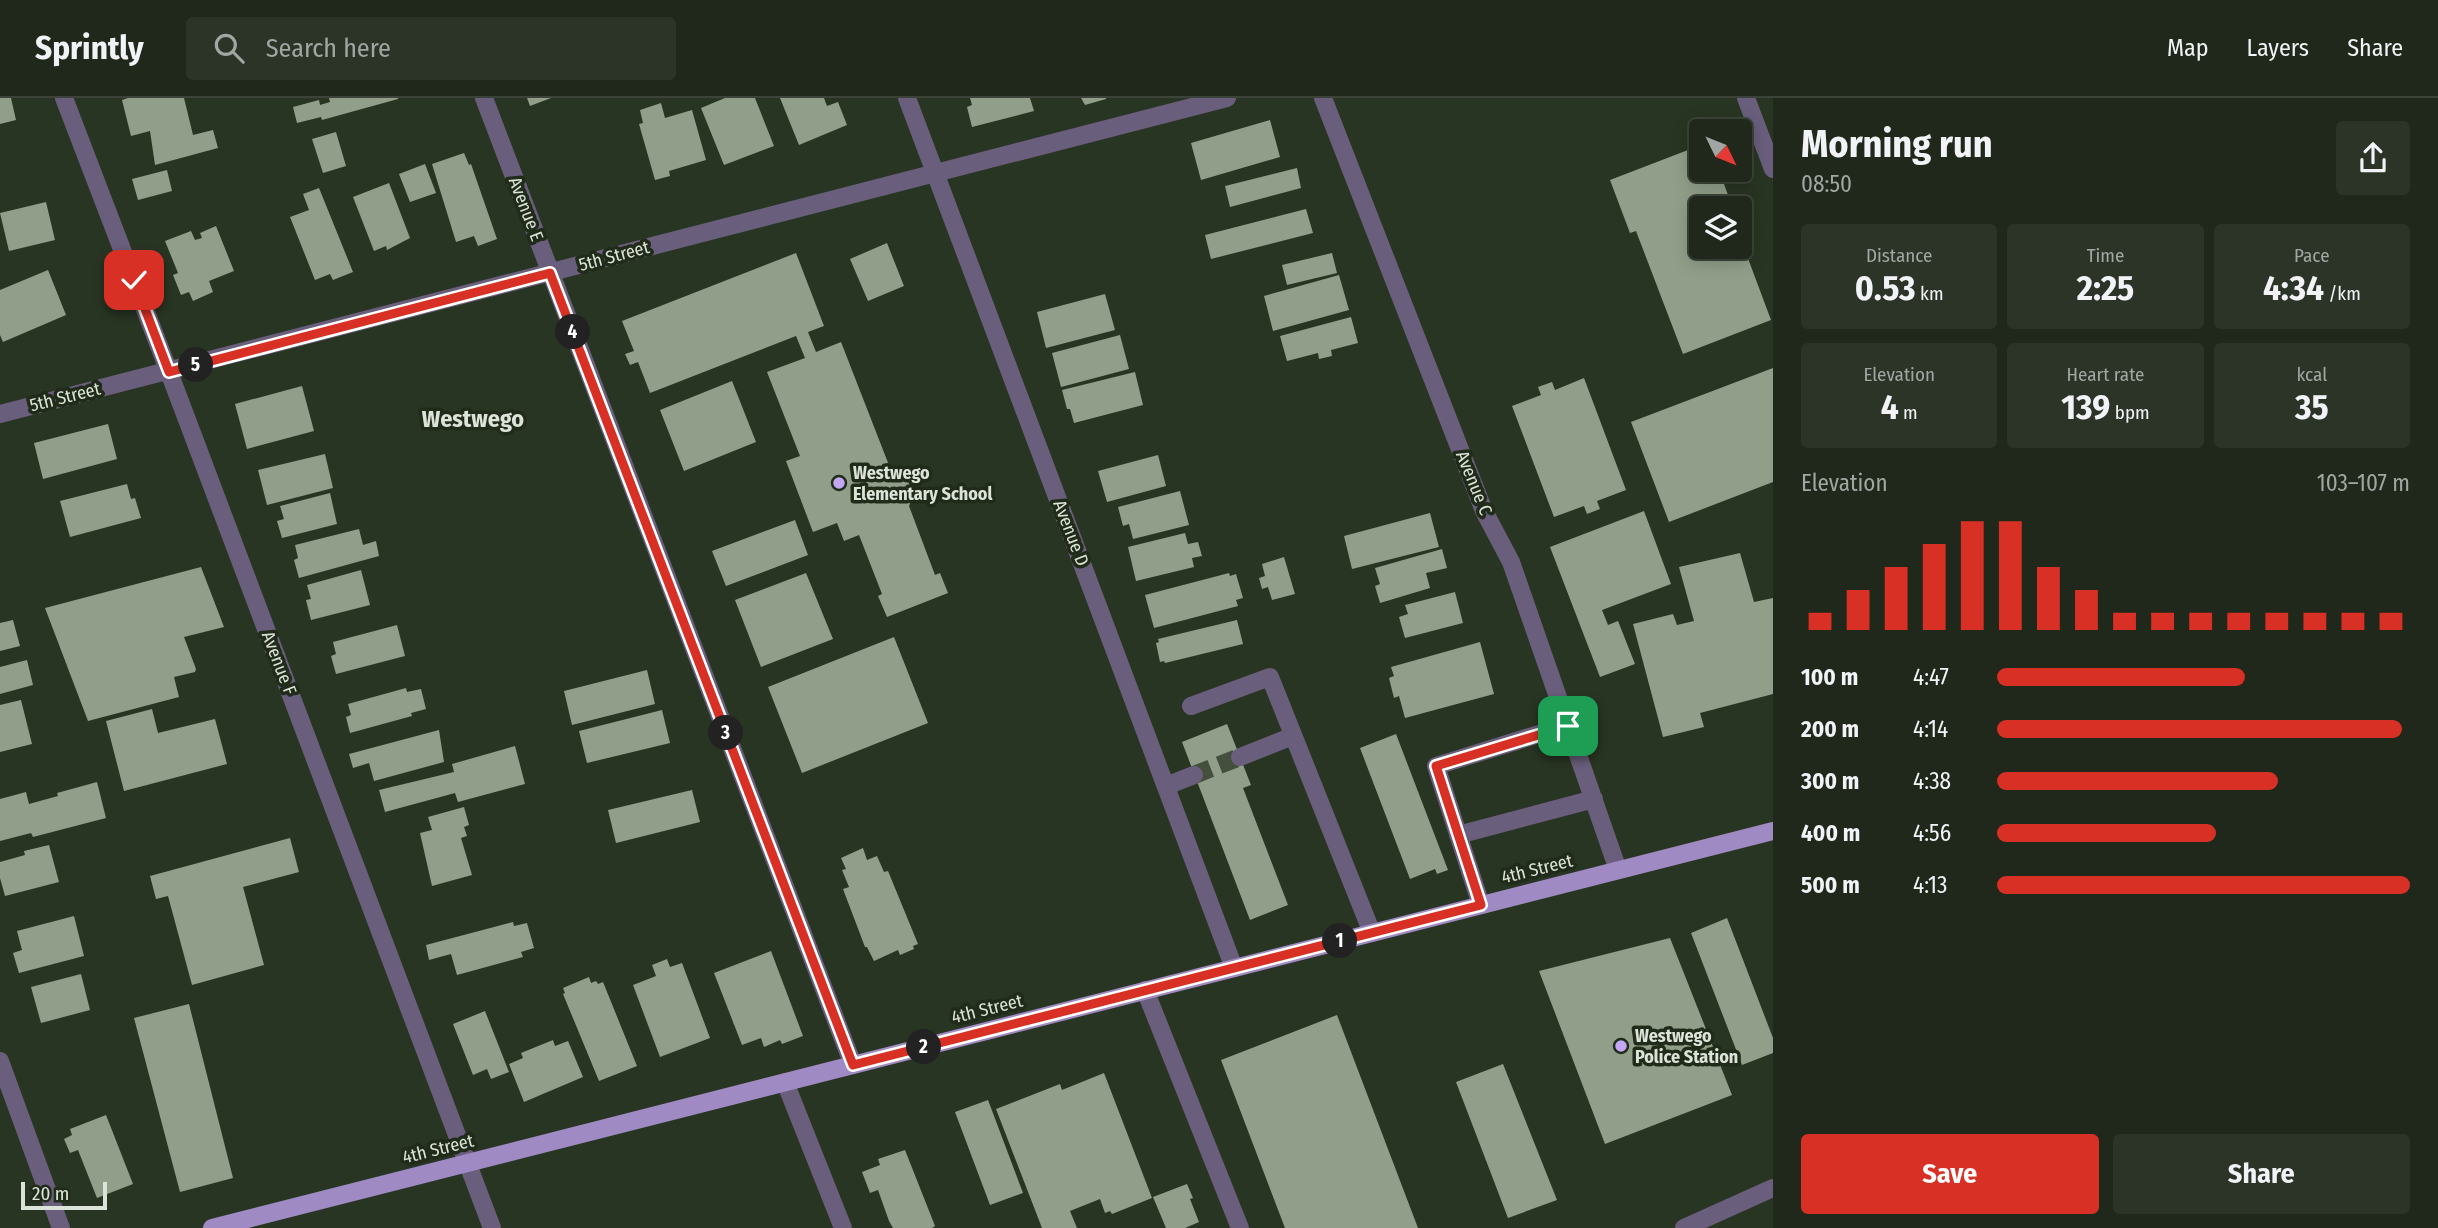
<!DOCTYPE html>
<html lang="en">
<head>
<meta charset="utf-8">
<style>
	:root { --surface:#1f281a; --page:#2c3427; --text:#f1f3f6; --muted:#a1a6a2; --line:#3c4439; --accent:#d93025 }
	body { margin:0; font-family:"Fira Sans Condensed",sans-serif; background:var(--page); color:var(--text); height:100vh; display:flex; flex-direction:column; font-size:26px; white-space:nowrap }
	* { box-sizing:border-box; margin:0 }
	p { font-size:23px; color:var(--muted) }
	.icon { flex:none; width:38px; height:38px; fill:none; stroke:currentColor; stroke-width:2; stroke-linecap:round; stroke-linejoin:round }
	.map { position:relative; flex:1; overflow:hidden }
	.sheet { display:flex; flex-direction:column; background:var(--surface); width:665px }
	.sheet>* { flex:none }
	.needle { width:46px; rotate:133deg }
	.tools { position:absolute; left:1689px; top:21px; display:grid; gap:14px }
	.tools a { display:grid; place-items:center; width:63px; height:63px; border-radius:7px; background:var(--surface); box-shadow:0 4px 18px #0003,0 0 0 2px var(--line); font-size:35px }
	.scale { position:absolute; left:21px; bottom:18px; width:86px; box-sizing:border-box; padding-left:7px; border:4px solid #dce3d8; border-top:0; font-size:19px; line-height:24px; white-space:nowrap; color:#dce3d8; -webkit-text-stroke:5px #202b1a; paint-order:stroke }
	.pin { position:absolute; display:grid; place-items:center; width:60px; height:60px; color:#fff; margin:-30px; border-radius:14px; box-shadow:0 4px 10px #0006 }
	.km { position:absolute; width:35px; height:35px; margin:-18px; border-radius:50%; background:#222; color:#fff; font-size:19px; line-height:35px; text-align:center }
	.round { display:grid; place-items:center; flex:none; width:74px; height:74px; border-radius:7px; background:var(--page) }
	.overview { display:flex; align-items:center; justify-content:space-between; height:119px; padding:0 28px }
	h1 { font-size:38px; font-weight:700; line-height:52px }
	.stats { display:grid; grid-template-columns:repeat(3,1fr); gap:10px; height:119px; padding:7px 28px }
	.stats div { display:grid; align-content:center; border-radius:7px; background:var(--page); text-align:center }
	.stats b { font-size:35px; font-weight:700 }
	.stats small { font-size:19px; font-weight:400 }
	.stats p { font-size:19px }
	.chart { height:196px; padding:14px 28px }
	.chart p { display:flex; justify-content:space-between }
	.chart svg { width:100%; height:126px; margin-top:7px; stroke:var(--accent); stroke-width:6 }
	.cta { display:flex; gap:14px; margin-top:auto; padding:14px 28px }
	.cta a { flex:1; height:80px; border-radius:7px; background:var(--accent); color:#fff; font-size:28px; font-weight:700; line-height:80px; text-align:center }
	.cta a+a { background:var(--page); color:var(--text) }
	ul { padding:0 28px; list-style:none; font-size:23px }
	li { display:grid; grid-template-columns:112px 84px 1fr; align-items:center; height:52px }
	li i { height:18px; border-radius:9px; background:var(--accent) }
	header { display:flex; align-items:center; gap:42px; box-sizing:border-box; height:98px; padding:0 35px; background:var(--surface); border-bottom:2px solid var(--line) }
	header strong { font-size:33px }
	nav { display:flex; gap:38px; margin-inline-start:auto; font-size:24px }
	.search { width:490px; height:63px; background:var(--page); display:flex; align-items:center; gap:18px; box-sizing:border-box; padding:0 24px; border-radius:7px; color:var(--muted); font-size:26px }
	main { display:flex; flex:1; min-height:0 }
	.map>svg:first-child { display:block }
</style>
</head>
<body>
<header>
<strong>Sprintly</strong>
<div class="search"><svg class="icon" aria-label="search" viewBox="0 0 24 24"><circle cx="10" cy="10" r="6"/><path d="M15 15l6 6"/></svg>Search here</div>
<nav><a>Map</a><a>Layers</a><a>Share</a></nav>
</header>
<main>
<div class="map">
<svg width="1773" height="1130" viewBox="0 0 1773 1130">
	<rect width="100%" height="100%" fill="#293523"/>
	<!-- building -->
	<path fill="#919f8a" d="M0 0H11L16 22 0 26Z
		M128 0H184L193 37 213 32 218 50 155 67 150 33 131 38 122 2Z
		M329 0H398V1L322 22 321 19 297 25 293 9 319 2 320 7 330 4Z
		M527 0H551L530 8Z
		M725 0H755L774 48 724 67 701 10Z
		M780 0H824L827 8 838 4 847 27 799 47Z
		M970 0H1030L1034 13 972 29 967 9 972 7Z
		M1081 0H1106V1L1085 7Z
		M661 5 665 20 692 12 706 62 669 73 670 78 655 82 639 26 643 25 640 12Z
		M1270 22 1280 59 1201 82 1191 45Z
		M336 34 346 68 323 75 312 41Z
		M1701 47V72H1719L1728 97 1724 98 1729 110H1701V149H1740V139L1771 222 1683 256 1636 133 1630 135 1610 82Z
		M464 55 469 67 471 66 497 141 478 148 474 138 456 144 432 66Z
		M425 66 436 95 410 104 399 76Z
		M1297 70 1301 90 1230 109 1225 88Z
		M167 72 172 93 138 102 132 81Z
		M389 85 410 140 387 152 386 148 374 153 353 99Z
		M319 90 353 174 333 182 330 176 315 182 290 119 309 112 303 96Z
		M46 104 55 142 9 153 0 115Z
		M1306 111 1313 135 1211 161 1205 137Z
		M216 128 234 173 209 183 213 194 193 203 189 194 181 197 173 177 178 175 165 143 191 133 195 142 202 140 200 135Z
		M887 145 904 188 868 203 850 161Z
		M796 155 824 228 808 234 816 254 841 244 892 375 896 374 910 383 914 391 913 399 909 408 935 477 940 475 948 495 887 519 878 498 882 496 859 437 844 443 837 425 813 434 786 363 800 358 767 274 805 260 796 238 650 295 638 264 630 267 625 256 634 253 622 223Z
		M1332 155 1337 175 1287 187 1282 167Z
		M48 172 66 217 3 244 0 237V192Z
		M1339 177 1349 212 1273 233 1264 198Z
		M1105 196 1115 232 1046 250 1037 214Z
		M1351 219 1358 245 1331 252 1332 258 1319 261 1318 255 1287 263 1280 238Z
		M1120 237 1129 271 1061 289 1052 255Z
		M1773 270V384L1669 424 1631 324Z
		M1135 274 1143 307 1074 325 1070 311H1067L1062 292Z
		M1584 280 1626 392 1597 403 1600 411 1587 416 1584 408 1554 419 1512 308 1541 297 1538 289 1552 284 1555 292Z
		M732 283 756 344 684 373 660 312Z
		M302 288 314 333 247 351 235 306Z
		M108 326 117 361 43 381 34 345Z
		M325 356 333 390 267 407 258 372Z
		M1158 357 1166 388 1107 404 1098 373Z
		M127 386 131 401 135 400 141 420 70 439 60 403Z
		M1180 393 1189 427 1133 441 1129 426 1123 428 1118 409Z
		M330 395 337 426 282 440 277 423 284 421 280 408Z
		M1644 413 1671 486 1602 512 1608 527 1618 523 1635 566 1600 579 1550 449Z
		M1430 415 1439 449 1352 471 1344 438Z
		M795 422 808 457 726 488 712 453Z
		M359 431 363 447 376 443 379 458 299 480 294 462 298 460 295 447Z
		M1185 435 1188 446 1198 444 1202 458 1192 460 1194 469 1136 483 1128 449Z
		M1442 451 1447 470 1426 475 1430 490 1380 505 1375 488 1380 486 1375 470Z
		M1740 455 1754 504 1773 500V596L1700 615 1704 629 1663 639 1633 526 1673 516 1677 527 1694 523 1679 469Z
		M1284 459 1295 496 1272 502 1268 489 1262 491 1259 480 1265 478 1262 466Z
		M201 469 224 529 184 539 196 571 195 574 174 579 179 599 88 623 45 510Z
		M361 472 370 507 311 522 306 502 311 501 307 487Z
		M806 475 833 541 761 569 735 502Z
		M1229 475 1230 478 1236 476 1243 500 1236 502 1238 508 1154 530 1145 497Z
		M1455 494 1463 525 1405 540 1399 519 1408 516 1405 507Z
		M13 522 20 548 0 553V525Z
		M1237 522 1243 546 1165 565 1164 563 1160 564 1156 545 1159 544 1158 541Z
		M397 527 405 558 336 576 331 558 336 556 333 544Z
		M894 539 928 625 802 675 768 589Z
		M1480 544 1494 596 1405 620 1399 598 1394 600 1389 580 1394 578 1391 569Z
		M27 562 33 587 0 596V569Z
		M647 572 655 606 572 627 564 593Z
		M406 590 407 594 421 591 426 611 411 615 412 618 350 635 346 619 351 617 348 606Z
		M21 602 32 646 0 654V607Z
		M152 611 158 635 215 621 227 666 124 693 106 623Z
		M662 612 670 645 587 665 579 633Z
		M1227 626 1251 687 1243 690 1288 807 1250 822 1182 644Z
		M439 632 444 664 374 683 369 665 353 670 349 656Z
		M1396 636 1448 772 1437 776 1435 771 1410 781 1360 650Z
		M515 648 525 686 458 704 455 695 385 714 379 692 454 674 452 666Z
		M97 684 106 720 33 739 31 735 0 743V701L26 694 29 706 58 698 57 695Z
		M692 692 700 724 616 745 608 712Z
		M464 709 469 727 464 729 467 738 461 740 472 777 432 788 420 735 432 732 428 719Z
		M290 740 299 774 243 789 264 867 192 887 168 798 156 801 150 778Z
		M49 747 59 784 5 798 0 780V764L25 757 24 753Z
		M863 750 867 762 877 758 884 774 888 773 918 846 913 848 914 851 900 857 898 852 874 863 867 849H865L843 791 849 789 842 772 846 771 841 760Z
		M74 818 84 858 19 875 13 855 22 852 17 833Z
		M1727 820 1773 940V955L1742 967 1691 835Z
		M513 824 514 828 527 825 534 850 521 854 523 859 457 877 451 856 429 862 426 847Z
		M1670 840 1732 997 1605 1046 1539 873Z
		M771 853 803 938 782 946 780 942 764 949 761 940 742 947 714 875Z
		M667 861 670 869 682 865 710 940 660 959 633 887 656 878 652 867Z
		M81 876 90 912 41 925 31 889Z
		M589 879 591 885 596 883 598 886 603 884 637 968 599 983 563 896 565 895 563 890Z
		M189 906 233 1080 180 1094 134 920Z
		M485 913 509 974 491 981 487 971 473 977 453 926Z
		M1337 917 1418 1130H1285L1221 962Z
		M553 942 555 948 568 943 583 979 524 1004 509 966 523 960 521 955Z
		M1503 966 1557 1102 1508 1120 1456 984Z
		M1104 975 1152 1100 1112 1116 1110 1113 1105 1115 1100 1101 1070 1113 1077 1130H1042L996 1011 1060 986 1062 992Z
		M988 1002 1023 1095 990 1107 955 1014Z
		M106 1017 133 1086 97 1100 78 1052 70 1055 64 1041 72 1037 70 1031Z
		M905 1052 935 1128 932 1130H893L889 1123 878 1092 870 1095 862 1074 880 1067 878 1061Z
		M1187 1086 1193 1100 1190 1101 1199 1124 1185 1130H1166L1153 1099Z"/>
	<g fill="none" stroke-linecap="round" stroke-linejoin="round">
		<!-- minor-tunnel -->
		<path stroke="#444f3e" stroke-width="18" stroke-dasharray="18 9" stroke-linecap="butt" d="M1194 677 1240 659"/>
		<!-- minor -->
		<path stroke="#695e7b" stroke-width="18" d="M64 0 169 274 492 1130
			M484 0 853 967
			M907 0 1234 870
			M1323 0 1484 413 1511 464 1618 772
			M1746 0 1773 71
			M0 316C410 214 817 102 1227 0
			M1191 608 1270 579 1372 835
			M1240 659 1293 638
			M1166 688 1194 677
			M1458 737 1594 701
			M1481 807 1436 668 1568 627
			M1145 892 1240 1130
			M0 963 61 1130
			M785 984 843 1130
			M1684 1130 1773 1090"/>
		<!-- major -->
		<path stroke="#a08ac4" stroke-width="18" d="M212 1130 1773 733"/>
	</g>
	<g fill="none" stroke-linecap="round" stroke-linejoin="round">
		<!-- route casing -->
		<g stroke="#fff" stroke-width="14">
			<path id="route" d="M134 182 169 274 550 175 853 967 1481 807 1436 668 1568 628"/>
		</g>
		<!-- route -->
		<use href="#route" stroke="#d93025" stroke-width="9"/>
	</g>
	<!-- markers -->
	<g fill="#c3a7f2" stroke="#202b1a" stroke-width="2.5">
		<circle cx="839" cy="385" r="7"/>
		<circle cx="1621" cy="948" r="7"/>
	</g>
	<g text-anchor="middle" stroke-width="7" stroke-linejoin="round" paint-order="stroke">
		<!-- street labels -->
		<g font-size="18" fill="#dce3d8" stroke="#202b1a">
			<text transform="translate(526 111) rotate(69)" y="6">Avenue E</text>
			<text transform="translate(614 158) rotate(-15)" y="6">5th Street</text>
			<text transform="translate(65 299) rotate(-14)" y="6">5th Street</text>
			<text transform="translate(1474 385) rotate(68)" y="6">Avenue C</text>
			<text transform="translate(1071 435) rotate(69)" y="6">Avenue D</text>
			<text transform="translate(279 565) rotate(69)" y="6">Avenue F</text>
			<text transform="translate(1537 771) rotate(-14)" y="6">4th Street</text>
			<text transform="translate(987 911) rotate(-14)" y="6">4th Street</text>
			<text transform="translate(438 1051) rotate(-14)" y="6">4th Street</text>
		</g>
		<!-- poi labels -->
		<g font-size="18" font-weight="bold" fill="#dce3d8" stroke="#202b1a" text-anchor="start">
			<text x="853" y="381">Westwego<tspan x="853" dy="21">Elementary School</tspan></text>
			<text x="1635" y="944">Westwego<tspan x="1635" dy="21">Police Station</tspan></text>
		</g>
		<!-- district labels -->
		<g font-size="24" font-weight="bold" fill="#dce3d8" stroke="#202b1a">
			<text x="473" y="329">Westwego</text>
		</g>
	</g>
</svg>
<div class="tools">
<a><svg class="needle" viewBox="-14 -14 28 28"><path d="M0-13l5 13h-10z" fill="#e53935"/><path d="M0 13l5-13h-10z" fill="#a1a6a2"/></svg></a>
<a><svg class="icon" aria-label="layers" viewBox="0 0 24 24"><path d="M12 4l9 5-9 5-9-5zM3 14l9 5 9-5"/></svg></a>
</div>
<div class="scale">20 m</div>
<div class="pin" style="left:1568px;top:628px;background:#1e9e55"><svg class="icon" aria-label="arrive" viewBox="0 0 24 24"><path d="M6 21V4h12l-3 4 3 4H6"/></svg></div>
<div class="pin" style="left:134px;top:182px;background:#d93025"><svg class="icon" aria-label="check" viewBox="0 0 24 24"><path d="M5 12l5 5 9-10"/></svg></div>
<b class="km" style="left:1340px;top:843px">1</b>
<b class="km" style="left:924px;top:949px">2</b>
<b class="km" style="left:726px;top:635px">3</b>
<b class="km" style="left:573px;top:234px">4</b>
<b class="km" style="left:196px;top:267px">5</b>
</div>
<section class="sheet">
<div class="overview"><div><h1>Morning run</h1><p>08:50</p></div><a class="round"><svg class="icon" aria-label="share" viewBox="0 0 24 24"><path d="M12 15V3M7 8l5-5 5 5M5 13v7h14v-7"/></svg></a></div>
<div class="stats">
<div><p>Distance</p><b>0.53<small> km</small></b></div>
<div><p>Time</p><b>2:25</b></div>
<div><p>Pace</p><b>4:34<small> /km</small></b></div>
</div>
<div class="stats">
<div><p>Elevation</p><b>4<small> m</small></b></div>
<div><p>Heart rate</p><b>139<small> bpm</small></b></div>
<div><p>kcal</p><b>35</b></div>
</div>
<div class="chart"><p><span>Elevation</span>103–107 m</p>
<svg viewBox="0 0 160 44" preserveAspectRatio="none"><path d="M5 44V38M15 44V30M25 44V22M35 44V14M45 44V6M55 44V6M65 44V22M75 44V30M85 44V38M95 44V38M105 44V38M115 44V38M125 44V38M135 44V38M145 44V38M155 44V38"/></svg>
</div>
<ul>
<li><b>100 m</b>4:47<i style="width:60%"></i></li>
<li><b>200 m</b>4:14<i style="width:98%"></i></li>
<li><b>300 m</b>4:38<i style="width:68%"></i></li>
<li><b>400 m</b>4:56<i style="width:53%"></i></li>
<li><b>500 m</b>4:13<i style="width:100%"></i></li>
</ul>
<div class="cta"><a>Save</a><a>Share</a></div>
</section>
</main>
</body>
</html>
